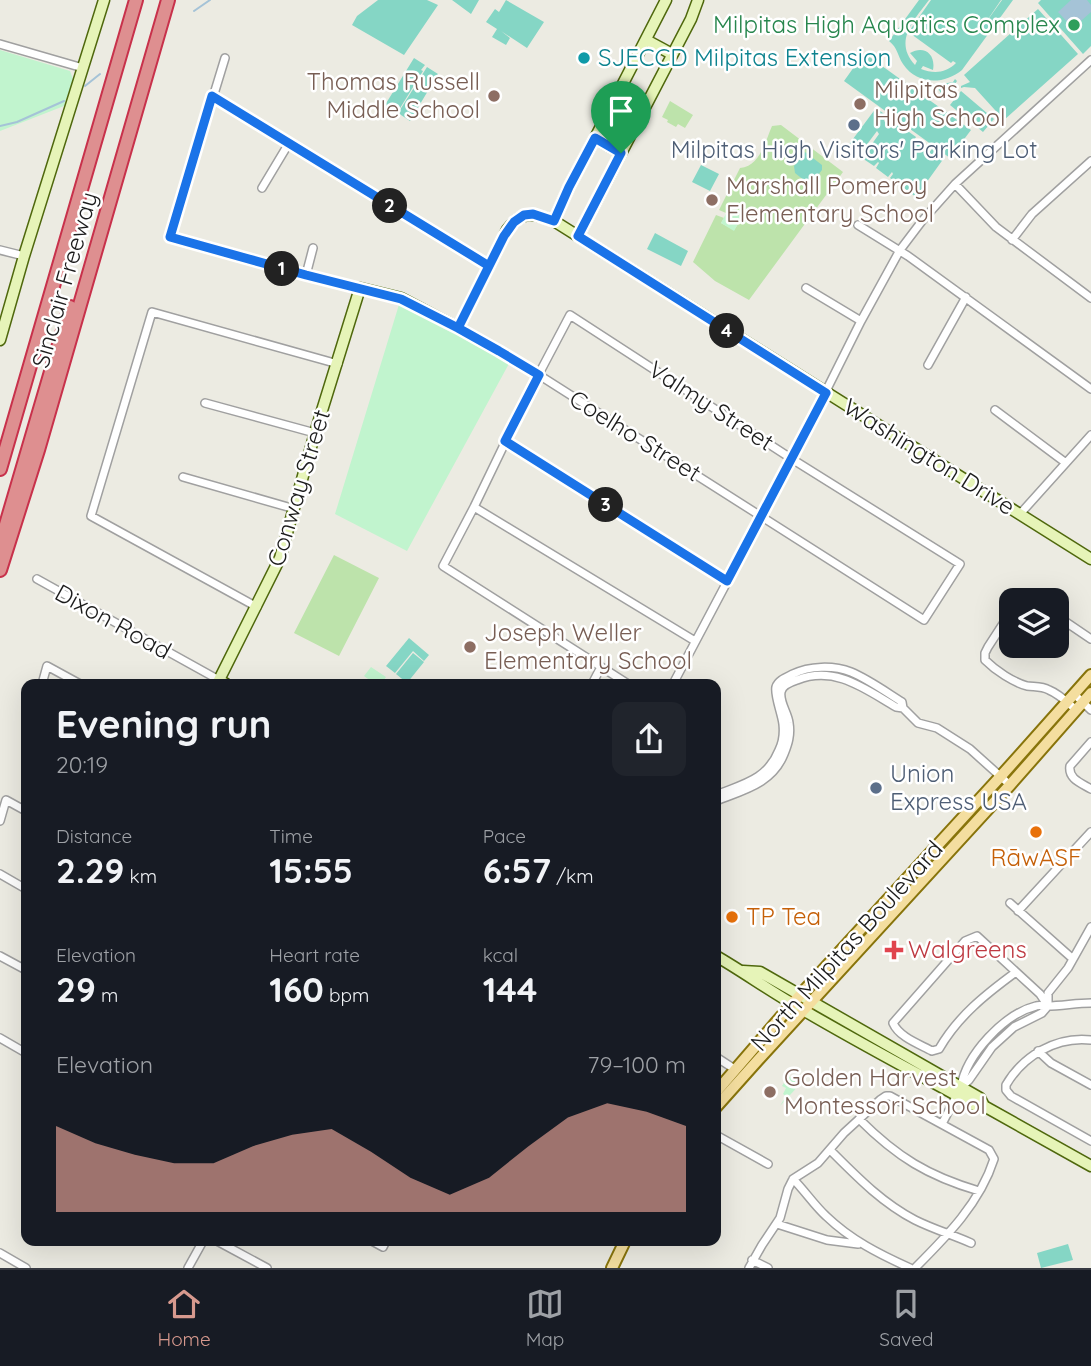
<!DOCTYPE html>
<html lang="en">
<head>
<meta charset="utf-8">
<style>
	:root { --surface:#171b24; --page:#20242c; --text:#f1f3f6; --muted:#9ea1a6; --line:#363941; --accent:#d7998e }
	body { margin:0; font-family:Quicksand,sans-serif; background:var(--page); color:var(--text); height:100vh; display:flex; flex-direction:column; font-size:26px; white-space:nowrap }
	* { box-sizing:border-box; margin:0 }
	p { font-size:23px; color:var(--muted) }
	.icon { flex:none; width:38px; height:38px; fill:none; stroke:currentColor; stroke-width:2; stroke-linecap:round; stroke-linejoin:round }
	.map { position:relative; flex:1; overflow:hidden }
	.panel { position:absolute; left:21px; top:679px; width:700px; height:567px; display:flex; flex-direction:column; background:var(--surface); border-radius:14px; box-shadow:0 7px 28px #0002 }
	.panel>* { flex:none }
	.tools { position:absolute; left:999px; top:588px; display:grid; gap:14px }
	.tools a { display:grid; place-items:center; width:70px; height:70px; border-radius:14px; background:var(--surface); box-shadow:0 7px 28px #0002; font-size:35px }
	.pin { position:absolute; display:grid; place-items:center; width:60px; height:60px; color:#fff; margin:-72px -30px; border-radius:50% 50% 50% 0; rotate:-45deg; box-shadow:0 0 7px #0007 }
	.pin .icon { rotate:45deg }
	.km { position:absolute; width:35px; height:35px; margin:-18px; border-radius:50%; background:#222; color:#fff; font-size:19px; line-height:35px; text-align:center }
	.round { display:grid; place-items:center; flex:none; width:74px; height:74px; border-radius:14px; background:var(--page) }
	.overview { display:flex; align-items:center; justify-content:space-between; height:119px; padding:0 35px }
	h1 { font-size:38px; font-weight:700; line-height:52px }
	.metrics { display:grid; grid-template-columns:repeat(3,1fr); gap:10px; height:119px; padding:7px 35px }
	.metrics div { display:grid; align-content:center }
	.metrics b { font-size:35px; font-weight:700 }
	.metrics small { font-size:19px; font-weight:400 }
	.metrics p { font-size:19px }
	.chart { height:196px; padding:14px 35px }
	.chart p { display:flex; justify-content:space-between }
	.chart svg { width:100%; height:126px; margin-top:7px; fill:var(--accent); opacity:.7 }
	.dock { display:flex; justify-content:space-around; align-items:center; height:98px; border-top:2px solid var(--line); background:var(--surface); font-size:19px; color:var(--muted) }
	.dock a { display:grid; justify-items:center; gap:4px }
	.dock .active { color:var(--accent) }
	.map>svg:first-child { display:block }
</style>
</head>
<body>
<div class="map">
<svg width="1091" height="1268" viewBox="0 0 1091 1268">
	<rect width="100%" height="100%" fill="#ecebe2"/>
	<!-- grass -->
	<path fill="#bde3ab" d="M670 101 693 115 685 128 678 124 676 127 667 122 668 120 662 117Z
		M781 125 843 172 749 300 715 281 693 262 716 215 724 218 721 223 734 230 740 221 729 208 726 213 719 210 740 168C760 166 765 142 772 126Z
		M334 555 379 578 339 656 294 633Z
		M965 821 954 839 813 993 875 923 890 904Z"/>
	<!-- park -->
	<path fill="#c1f4ce" d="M0 50 70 71 73 79 64 106 0 131Z
		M729 208 738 212 740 220 734 231 721 223Z
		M401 298 512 358 407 551 335 514Z
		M371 667 386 677 381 684H375L364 676Z
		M788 1076 801 1083 780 1106 786 1096 783 1094 786 1088 782 1086Z"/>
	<!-- pitch -->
	<path fill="#85d6c5" d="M378 0H427L438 5 404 55 352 25 357 16Z
		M452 0H479L471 14Z
		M506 0 544 22 527 48 501 31 510 38 506 45 492 37 497 29 486 22 495 9 499 12Z
		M919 0H929C914 20 893 41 915 65L917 61 910 53C924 45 936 54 933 70L923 66 921 69C934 74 946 73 956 63L953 61 951 63 911 34 912 32 910 30 931 0H1001L982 28 1002 0H1013L962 70C944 85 917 85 903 64 897 55 898 48 889 41Z
		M1041 0H1091V46L1083 54 1038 3Z
		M1038 9 1078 54 1004 120 975 88 964 87 961 88V86L970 82 964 75Z
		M864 53 971 130 950 158 844 81Z
		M414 58 425 65 421 70 423 71 397 113 385 105Z
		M427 67 438 74 410 121 398 113Z
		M955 79 957 81 955 84 951 99C943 97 939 92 937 85L953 82Z
		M961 91 994 119 983 132 950 105Z
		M876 108 887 116 884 121 887 123 891 118 902 127 899 132 901 133 905 129 916 137 913 142 915 143 918 139 930 147 927 152 929 153 932 149 944 158 916 197 904 188 907 184 906 182 902 187 890 178 893 174 892 172 888 177 876 168 879 163 878 162 874 166 862 158 879 134 877 131 859 155 847 147Z
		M805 152 822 165V170L810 185 795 173 794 166Z
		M701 165 719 174 710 191 692 182Z
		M655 233 688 251 681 266 647 249Z
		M409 638 429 655 424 661 413 651 395 673 386 666Z
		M413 653 424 662 407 683 396 674Z
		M1068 1244 1073 1260 1041 1268 1037 1253Z"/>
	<!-- water -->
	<path fill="#a5c3d7" d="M1071 0H1087L1091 5V12L1073 28 1058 12Z"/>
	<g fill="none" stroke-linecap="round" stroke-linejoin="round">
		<!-- stream -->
		<path stroke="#a5c3d7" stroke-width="2" d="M194 11 210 0
			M85 86 100 74
			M0 126 17 122 64 101"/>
		<!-- street casing -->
		<g stroke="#a0a0a0" stroke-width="10">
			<path id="street" d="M0 44 83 68
				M225 58 170 238 306 275 360 288
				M212 96 489 266
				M955 184 996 227 1091 298
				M262 188 289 143
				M858 225 908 256 1091 389
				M1012 240 1032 214 1091 161
				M0 250 24 256
				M306 275 313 248
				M806 288 861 321
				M458 328 500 351 539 375 924 620 960 564 792 459 570 315 541 370 533 385 474 507 443 566 628 684
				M928 365 966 297
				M205 403 315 433
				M995 410 1066 463
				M505 441 727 581
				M183 477 295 509
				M474 507 695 641
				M1020 514 1091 435
				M37 579 219 680
				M1018 600 1023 597 1034 600
				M257 607 91 516 152 312 338 364
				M1012 610 988 647 985 653V660C996 671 1013 682 1027 686 1035 687 1042 686 1049 690 1059 694 1067 702 1075 709
				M1057 616 1091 639
				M42 684 47 666 80 684
				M592 684 601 667
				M673 684 792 459 861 321 900 250 922 221 955 184 1091 60
				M1074 694 1091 710
				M1091 742 1070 766C1068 779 1081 783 1091 789
				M716 795C743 784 767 780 779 750 783 742 784 733 783 724 782 714 774 695 776 687 778 680 787 677 793 674 809 666 833 665 851 672 868 679 886 692 902 702L903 708 918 723 937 728 970 749 1010 785
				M716 801C743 790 772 784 784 754 788 744 791 735 789 723 788 713 779 702 781 692 782 685 791 682 797 680 835 665 865 689 896 707L903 708
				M0 821 6 800 26 811
				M0 874 26 889
				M1010 903 1073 959
				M1018 911 1091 832
				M0 956 26 970
				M1016 972C986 994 958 1016 939 1049L932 1051C919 1044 899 1037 893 1023L965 941 977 936 1040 994 1048 1006
				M1048 1005V993L1068 968 1091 927
				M0 1038 26 1053
				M1091 1040C1056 1036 1023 1056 1006 1085V1090L1011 1096 1091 1141
				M1038 1051 1051 1063 1091 1085
				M716 1057 736 1070
				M961 1087C966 1055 1004 1014 1036 1006 1039 1005 1044 1006 1047 1006 1062 1006 1076 1003 1091 1003
				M859 1119C897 1157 928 1176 979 1191
				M942 1124 961 1087 969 1080 992 1047 1014 1027 1042 1013 1048 1006
				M716 1135 768 1164
				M830 1150C856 1176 882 1203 915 1220 933 1229 953 1235 971 1243
				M793 1179C805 1191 814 1205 826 1216 851 1240 879 1254 910 1268
				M777 1224 827 1240 858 1244
				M217 1241 267 1268
				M372 1241 383 1247 386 1241
				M0 1253 26 1268
				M752 1260 768 1268
				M188 1268 203 1241
				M749 1268 762 1245 780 1218 788 1189 793 1179 818 1163 844 1133 880 1100 886 1096H890L989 1150 994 1159C980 1203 947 1236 915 1268"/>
		</g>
		<!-- secondary casing -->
		<g stroke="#4f680d" stroke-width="13">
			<path id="secondary" d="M646 40 672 54
				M595 138 621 153
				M554 221 569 187 595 138 666 0
				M578 236 691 19 698 0
				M0 340 24 256 104 0
				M226 684 219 680 280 558 315 433 360 288 401 298 458 328 507 230C522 210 534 213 554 221L1091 559
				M716 956C742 971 767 989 793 1004 853 1040 915 1072 976 1106H984L1091 1166
				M743 971 760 972 980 1098 984 1106"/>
		</g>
		<!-- primary casing -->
		<g stroke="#88740b" stroke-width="14">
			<path id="primary" d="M716 1092 792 1004 1001 776 1091 675
				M716 1107 758 1060 1010 785 1091 693
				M612 1268 625 1241"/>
		</g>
		<!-- highway casing -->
		<g stroke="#c8314b" stroke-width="16">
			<path id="highway" d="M0 469 136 0
				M0 545 70 307
				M0 570 38 450 168 0"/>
		</g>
		<!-- street -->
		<use href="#street" stroke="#fff" stroke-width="7"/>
		<!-- secondary -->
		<use href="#secondary" stroke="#e6f4b8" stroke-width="10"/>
		<!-- primary -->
		<use href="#primary" stroke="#f4de9f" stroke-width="10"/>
		<!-- highway -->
		<use href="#highway" stroke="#de8f90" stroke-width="12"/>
	</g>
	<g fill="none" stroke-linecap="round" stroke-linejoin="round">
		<!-- route casing -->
		<g stroke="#fff" stroke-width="14">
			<path id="route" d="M621 153 595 138 569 187 554 221 533 214 524 215 514 222 504 236 458 328 401 299 306 275 170 237 212 96 489 266 458 328 499 351 539 375 505 441 727 581 826 393 578 236 621 153"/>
		</g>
		<!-- route -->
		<use href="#route" stroke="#1a73e8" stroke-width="9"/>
	</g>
	<!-- markers -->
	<circle fill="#2e9e5b" stroke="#fff" stroke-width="2.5" cx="1074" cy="25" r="7"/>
	<circle fill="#0f9aa8" stroke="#fff" stroke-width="2.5" cx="584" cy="58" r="7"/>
	<g fill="#8d6e63" stroke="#fff" stroke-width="2.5">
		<circle cx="494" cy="96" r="7"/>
		<circle cx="860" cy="104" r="7"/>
		<circle cx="712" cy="200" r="7"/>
		<circle cx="470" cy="647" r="7"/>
		<circle cx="770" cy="1092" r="7"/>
	</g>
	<g fill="#5c6f8a" stroke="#fff" stroke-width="2.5">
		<circle cx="854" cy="125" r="7"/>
		<circle cx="876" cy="788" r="7"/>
	</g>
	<g fill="#e8710a" stroke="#fff" stroke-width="2.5">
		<circle cx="1036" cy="832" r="7"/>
		<circle cx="732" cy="917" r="7"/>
	</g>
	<path fill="#e0444e" stroke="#fff" stroke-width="2.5" d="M890.5 939.5h7v7h7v7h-7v7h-7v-7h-7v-7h7z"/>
	<g text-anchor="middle" stroke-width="5" stroke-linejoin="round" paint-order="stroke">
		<!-- leisure labels -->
		<g font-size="24" fill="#27864d" stroke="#fff" text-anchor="end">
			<text x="1060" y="33">Milpitas High Aquatics Complex</text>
		</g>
		<!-- culture labels -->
		<g font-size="24" fill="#0d838f" stroke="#fff" text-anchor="start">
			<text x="598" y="66">SJECCD Milpitas Extension</text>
		</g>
		<!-- education labels -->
		<g font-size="24" fill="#785e54" stroke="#fff" text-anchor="start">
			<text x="480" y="90" text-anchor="end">Thomas Russell<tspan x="480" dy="28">Middle School</tspan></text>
			<text x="874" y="98">Milpitas<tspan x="874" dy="28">High School</tspan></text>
			<text x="726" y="194">Marshall Pomeroy<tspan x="726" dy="28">Elementary School</tspan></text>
			<text x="484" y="641">Joseph Weller<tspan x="484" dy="28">Elementary School</tspan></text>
			<text x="784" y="1086">Golden Harvest<tspan x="784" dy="28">Montessori School</tspan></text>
		</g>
		<!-- service labels -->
		<g font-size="24" fill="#4e5e75" stroke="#fff">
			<text x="854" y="158">Milpitas High Visitors' Parking Lot</text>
			<text x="890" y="782" text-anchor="start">Union<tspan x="890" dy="28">Express USA</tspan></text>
		</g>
		<!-- street labels -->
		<g font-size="24" fill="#1c1c1c" stroke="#fff">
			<text transform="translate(65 280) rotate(-74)" y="8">Sinclair Freeway</text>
			<text transform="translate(711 406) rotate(33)" y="8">Valmy Street</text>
			<text transform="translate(635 436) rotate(32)" y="8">Coelho Street</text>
			<text transform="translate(929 457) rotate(32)" y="8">Washington Drive</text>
			<text transform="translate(299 488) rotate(-73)" y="8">Conway Street</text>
			<text transform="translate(113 622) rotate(29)" y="8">Dixon Road</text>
			<text transform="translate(847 946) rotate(-48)" y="8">North Milpitas Boulevard</text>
		</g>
		<!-- food labels -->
		<g font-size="24" fill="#c56008" stroke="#fff">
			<text x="1036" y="866">RāwASF</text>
			<text x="746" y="925" text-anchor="start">TP Tea</text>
		</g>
		<!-- health labels -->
		<g font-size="24" fill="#be3a42" stroke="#fff" text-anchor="start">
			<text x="908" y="958">Walgreens</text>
		</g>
	</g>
</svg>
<div class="tools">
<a><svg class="icon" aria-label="layers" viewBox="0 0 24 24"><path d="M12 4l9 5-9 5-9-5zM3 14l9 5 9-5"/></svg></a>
</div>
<div class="pin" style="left:621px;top:153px;background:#1e9e55"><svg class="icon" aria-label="arrive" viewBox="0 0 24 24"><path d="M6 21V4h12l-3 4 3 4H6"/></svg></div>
<b class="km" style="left:282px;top:269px">1</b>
<b class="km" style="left:390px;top:206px">2</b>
<b class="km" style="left:606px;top:505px">3</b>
<b class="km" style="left:727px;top:331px">4</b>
<section class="panel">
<div class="overview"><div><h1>Evening run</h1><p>20:19</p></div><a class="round"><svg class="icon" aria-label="share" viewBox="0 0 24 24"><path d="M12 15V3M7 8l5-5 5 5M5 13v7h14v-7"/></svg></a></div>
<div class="metrics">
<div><p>Distance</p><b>2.29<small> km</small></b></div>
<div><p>Time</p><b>15:55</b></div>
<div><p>Pace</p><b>6:57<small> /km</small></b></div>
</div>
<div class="metrics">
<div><p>Elevation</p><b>29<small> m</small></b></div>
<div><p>Heart rate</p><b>160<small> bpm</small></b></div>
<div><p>kcal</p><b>144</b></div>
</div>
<div class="chart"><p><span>Elevation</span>79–100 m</p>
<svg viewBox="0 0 160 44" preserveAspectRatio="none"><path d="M0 44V14L10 20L20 24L30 27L40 27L50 21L60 17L70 15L80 23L90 32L100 38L110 32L120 21L130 11L140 6L150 9L160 14V44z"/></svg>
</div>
</section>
</div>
<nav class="dock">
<a class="active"><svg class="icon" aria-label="home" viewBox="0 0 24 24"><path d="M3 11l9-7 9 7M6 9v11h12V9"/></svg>Home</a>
<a><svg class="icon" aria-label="map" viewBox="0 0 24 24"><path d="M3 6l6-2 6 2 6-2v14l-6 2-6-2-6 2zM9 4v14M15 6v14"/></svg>Map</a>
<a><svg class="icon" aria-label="saved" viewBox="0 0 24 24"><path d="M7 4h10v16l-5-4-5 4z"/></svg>Saved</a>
</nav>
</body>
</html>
